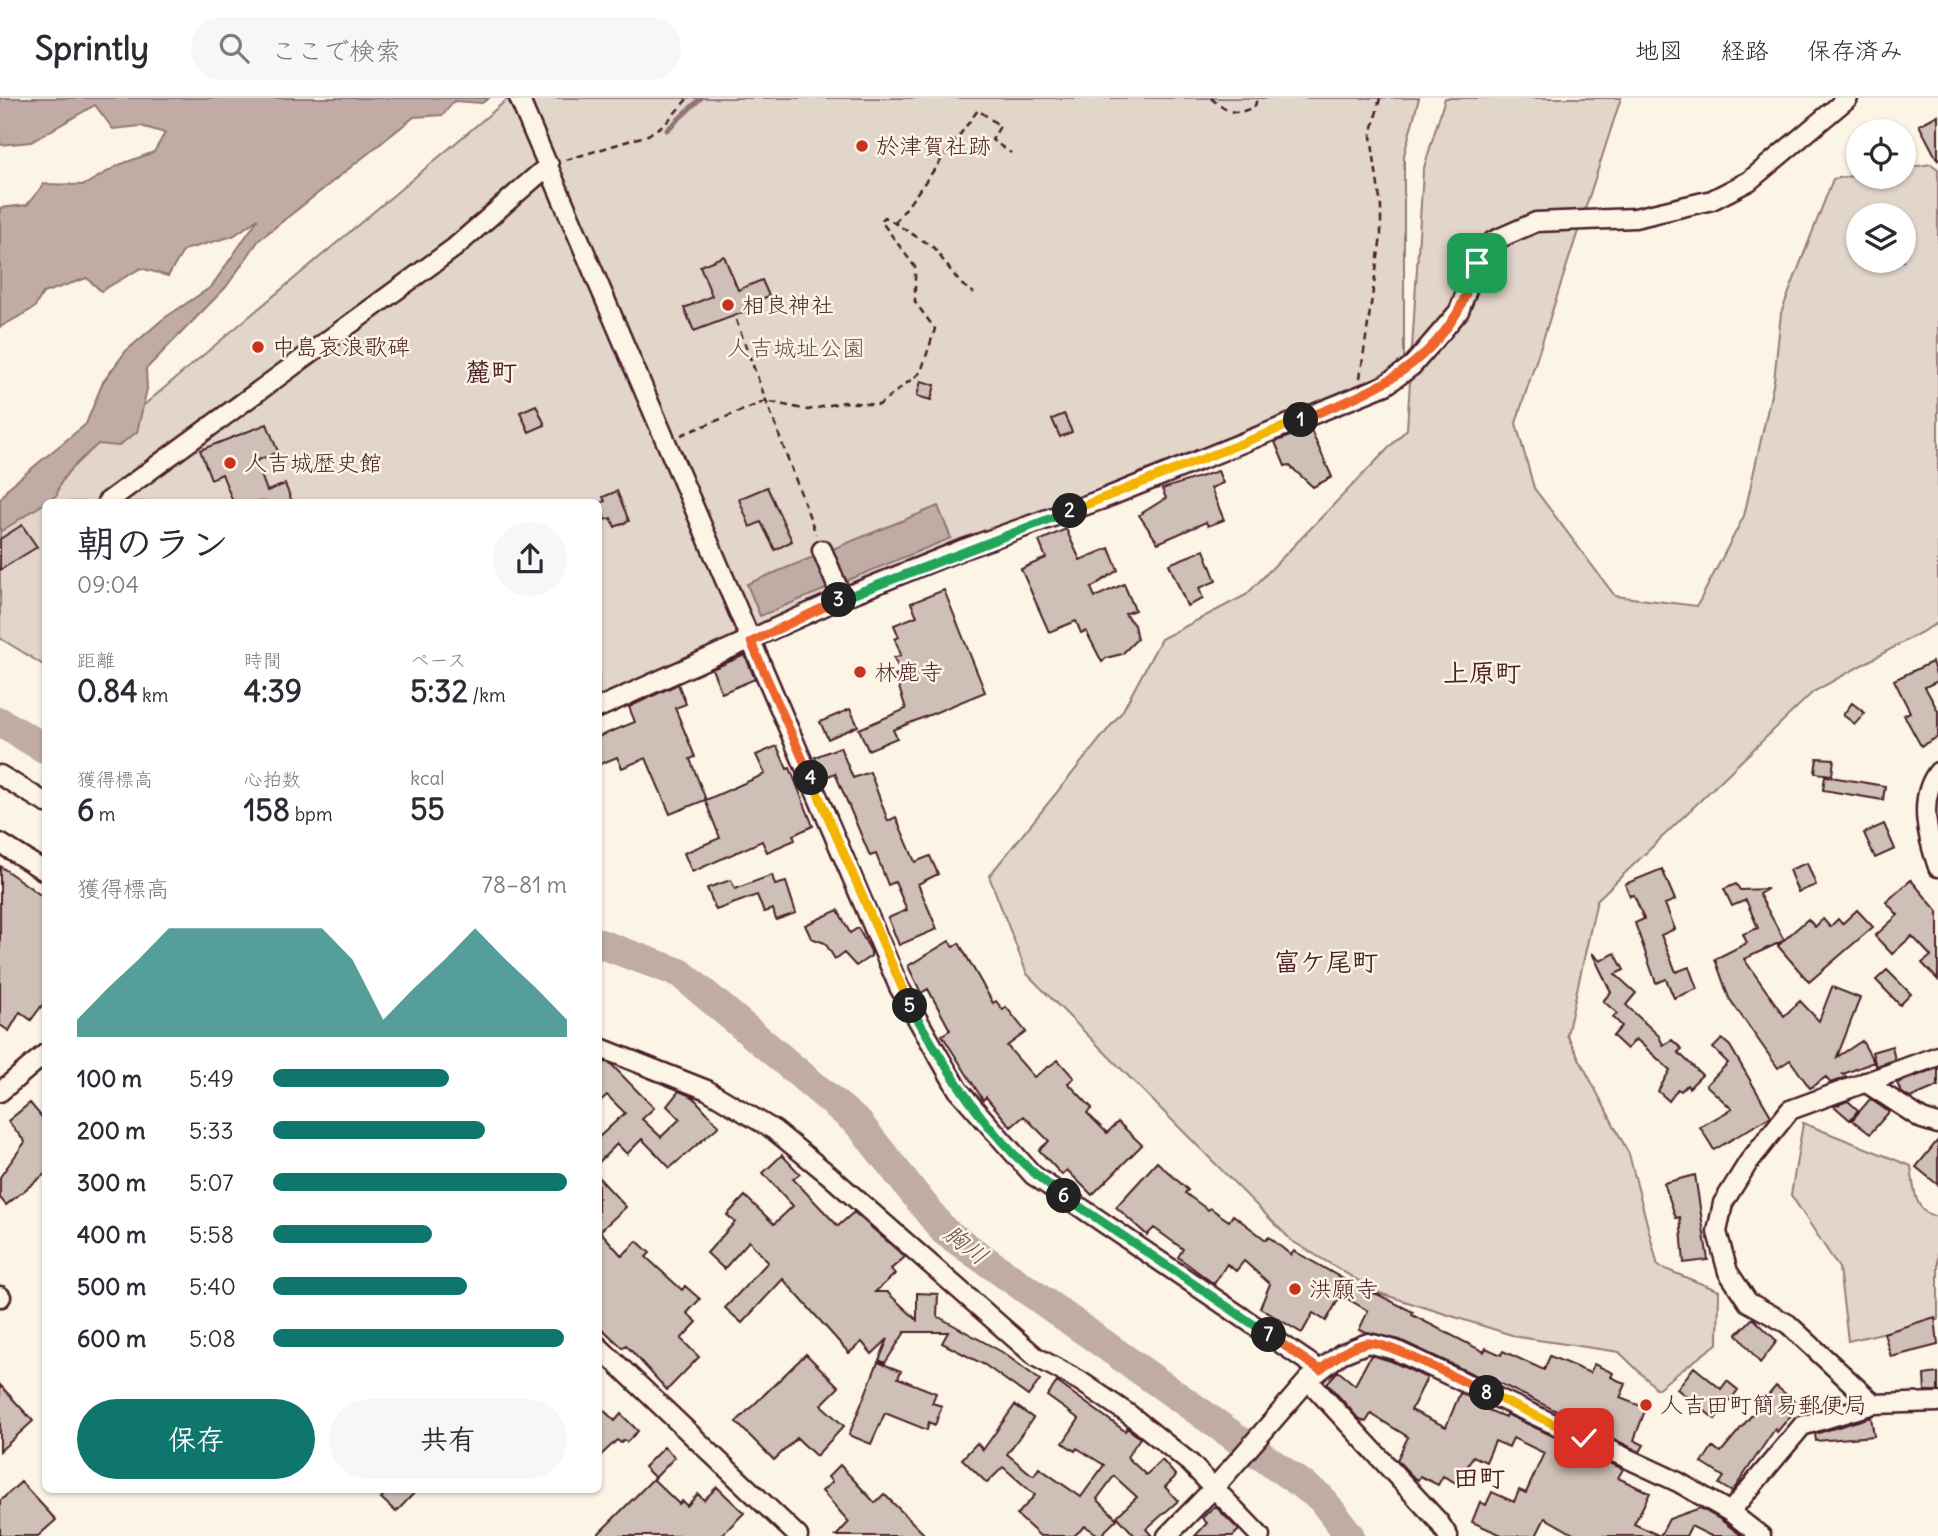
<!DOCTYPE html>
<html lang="ja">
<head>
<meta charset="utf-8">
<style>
	:root { --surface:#fff; --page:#f7f7f7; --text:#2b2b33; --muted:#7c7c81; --line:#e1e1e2; --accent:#0f766e }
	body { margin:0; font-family:Delius,"Klee One",sans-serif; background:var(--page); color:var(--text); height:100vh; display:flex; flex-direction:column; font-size:26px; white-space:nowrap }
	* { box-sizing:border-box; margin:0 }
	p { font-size:23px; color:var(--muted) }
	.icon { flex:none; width:38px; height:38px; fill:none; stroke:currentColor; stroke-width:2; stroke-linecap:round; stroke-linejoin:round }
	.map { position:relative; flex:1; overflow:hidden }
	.side { position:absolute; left:42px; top:401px; width:560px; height:994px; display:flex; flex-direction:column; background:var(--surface); border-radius:10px; box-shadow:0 2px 5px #0004 }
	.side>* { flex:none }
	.buttons { position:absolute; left:1846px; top:21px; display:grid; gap:14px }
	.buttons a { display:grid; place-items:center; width:70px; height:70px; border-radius:50%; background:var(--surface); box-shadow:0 2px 5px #0004; font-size:35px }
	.pin { position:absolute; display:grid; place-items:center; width:60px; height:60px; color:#fff; margin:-30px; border-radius:14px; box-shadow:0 4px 10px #0006 }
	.km { position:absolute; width:35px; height:35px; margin:-18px; border-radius:50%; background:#222; color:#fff; font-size:19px; line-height:35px; text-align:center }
	.round { display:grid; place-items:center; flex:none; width:74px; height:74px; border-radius:37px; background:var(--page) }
	.summary { display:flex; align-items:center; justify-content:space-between; height:119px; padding:0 35px }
	h1 { font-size:38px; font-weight:800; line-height:52px }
	.stats { display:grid; grid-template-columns:repeat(3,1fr); gap:10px; height:119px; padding:7px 35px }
	.stats div { display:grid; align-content:center }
	.stats b { font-size:30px; font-weight:800 }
	.stats small { font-size:19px; font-weight:400 }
	.stats p { font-size:19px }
	.chart { height:196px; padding:14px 35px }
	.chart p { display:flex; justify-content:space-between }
	.chart svg { width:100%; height:126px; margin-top:7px; fill:var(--accent); opacity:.7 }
	.button { display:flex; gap:14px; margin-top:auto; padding:14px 35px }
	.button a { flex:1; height:80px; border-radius:42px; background:var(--accent); color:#fff; font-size:28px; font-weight:800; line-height:80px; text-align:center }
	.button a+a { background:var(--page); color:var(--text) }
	ul { padding:0 35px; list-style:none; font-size:23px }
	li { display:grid; grid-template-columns:112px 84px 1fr; align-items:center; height:52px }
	li i { height:18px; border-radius:9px; background:var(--accent) }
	header { display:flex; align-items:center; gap:42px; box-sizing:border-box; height:98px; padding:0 35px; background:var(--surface); border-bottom:2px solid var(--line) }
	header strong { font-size:33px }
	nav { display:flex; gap:38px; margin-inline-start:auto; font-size:24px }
	.search { width:490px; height:63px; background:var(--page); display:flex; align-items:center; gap:18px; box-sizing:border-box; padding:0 24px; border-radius:38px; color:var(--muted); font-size:26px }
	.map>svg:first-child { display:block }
</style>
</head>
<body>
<header>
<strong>Sprintly</strong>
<div class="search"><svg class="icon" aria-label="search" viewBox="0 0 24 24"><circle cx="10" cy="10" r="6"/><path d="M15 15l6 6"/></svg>ここで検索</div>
<nav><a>地図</a><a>経路</a><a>保存済み</a></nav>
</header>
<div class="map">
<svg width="1938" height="1438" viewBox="0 0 1938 1438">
	<rect width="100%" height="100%" fill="#fcf5e5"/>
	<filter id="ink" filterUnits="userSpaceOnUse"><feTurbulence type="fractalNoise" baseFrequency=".0143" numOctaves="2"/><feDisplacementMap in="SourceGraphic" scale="14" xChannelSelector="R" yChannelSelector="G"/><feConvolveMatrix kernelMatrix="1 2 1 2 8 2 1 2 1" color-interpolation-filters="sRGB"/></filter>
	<g filter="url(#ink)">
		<!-- green -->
		<path fill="#e2d5ca" stroke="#967a7a" stroke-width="2" fill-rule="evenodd" d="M509 0H1419L1404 57V262L1349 296 599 605 598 404H46L45 568 0 540V428Z
			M1445 0H1621L1516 325 1534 390 1615 498 1697 508 1744 418 1774 283 1781 215 1833 81 1858 77 1904 79V70L1931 66 1938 71V525L1813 594 1597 802 1567 937 1629 1056 1658 1168 1719 1193 1718 1245 1657 1291 1619 1254 1518 1239 1379 1195 1292 1143 1027 876 989 778 1122 614 1161 541 1246 497 1407 331 1423 73ZM1858 117H1904V163H1858Z
			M1803 1025 1911 1068C1914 1089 1913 1115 1938 1119V1222L1848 1243 1839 1170 1791 1097Z"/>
		<!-- water -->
		<path fill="#c0aca5" stroke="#917474" stroke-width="2" d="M0 0H489L482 5 454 3 443 17 414 19 259 142 226 189 146 271 147 291 137 334 118 348 98 346C84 359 59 377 57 397L0 434V402L8 390 86 326 103 284 126 253 163 221 211 189 258 121 233 138 184 152 168 178 141 170 101 193 87 180 43 195 34 210 0 229V110L27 107 44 86 84 87 119 67 154 54 165 35 141 28 113 31 95 7 31 44 0 47Z
			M938 408 951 440 760 518 747 486Z"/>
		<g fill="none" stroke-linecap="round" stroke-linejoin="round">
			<!-- stream -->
			<path stroke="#917474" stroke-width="5" d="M667 32 701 0"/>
			<!-- river -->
			<path stroke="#c0aca5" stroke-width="30" d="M0 624 46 651
				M598 845 680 875 859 1026 944 1133 1321 1400 1350 1438"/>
		</g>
		<!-- building -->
		<path fill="#cfc0b7" stroke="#4a1f2b" stroke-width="2" d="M1938 17V63L1919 27Z
			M724 158 738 192 762 182 769 198 745 207 747 213 694 233 684 210 712 198 700 168Z
			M921 283 935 287 931 302 917 298Z
			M536 307 545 327 529 334 520 314Z
			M1064 316 1072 334 1060 339 1052 321Z
			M267 326 278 354 256 363 267 393 285 386 292 404H233L222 376 211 381 200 352Z
			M1310 330 1332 379 1313 389 1289 367 1285 368 1275 344Z
			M1218 373 1223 385 1211 390 1224 422 1208 428 1206 424 1158 445 1139 417 1166 400 1162 391Z
			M767 389 792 443 775 452 761 424 750 429 739 401Z
			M617 393 629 423 615 429 611 420 605 422 598 406 605 403 603 399Z
			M22 427 37 449 0 472V441Z
			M1066 431 1080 462 1109 450 1118 472 1091 490 1095 499 1124 486 1135 512 1125 516 1134 527 1137 541 1122 556 1106 560 1102 564 1086 533 1081 535 1076 523 1049 534 1021 471 1046 460 1039 443Z
			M1204 452 1216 483 1199 490 1203 501 1187 508 1169 466Z
			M944 492 985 594 893 632 897 640 868 652 859 631 906 611 895 577 901 575 894 560 901 557 895 541 899 539 894 527 917 518 911 505Z
			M745 557 755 581 722 595 712 571Z
			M1932 564 1938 583 1925 589 1938 613V639L1921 648 1904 617 1910 614 1894 582Z
			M678 586 686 606 675 610 695 659 690 661 706 702 765 676 756 657 777 648 787 671 790 670 813 728 793 737 795 742 767 754 762 743 692 774 684 755 720 740 705 702 670 716 646 660 622 670 617 659 598 667V639L635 624 629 609Z
			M1852 605 1865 615 1855 626 1843 617Z
			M850 611 858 628 828 641 820 624Z
			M840 649 853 680 870 674 888 723 896 719 915 764 930 758 938 776 918 786 937 831 899 847 888 820 907 812 895 784 888 787 876 756 870 758 835 675 824 680 815 659Z
			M1817 660 1834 661 1832 677 1815 675Z
			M1825 678 1885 688 1883 702 1823 692Z
			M1884 726 1895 751 1875 760 1864 735Z
			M1807 765 1816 787 1798 794 1789 772Z
			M0 768 46 801V902L31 922 20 914 9 933 0 927Z
			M1662 771 1675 802 1665 806 1675 831 1661 837 1676 874 1689 869 1697 891 1674 900 1666 881 1656 885 1635 825 1644 821 1634 797 1630 798 1625 786Z
			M772 777 775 787 786 784 796 815 776 822 773 811 764 814 757 797 716 812 707 790 731 782 735 791Z
			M1911 782 1938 814V882L1922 865 1931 858 1912 838 1892 856 1875 838 1898 817 1886 804Z
			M1736 786 1740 792 1768 791 1759 796 1784 842 1808 821 1815 829 1823 821 1830 829 1838 821 1842 826 1857 812 1873 829 1809 884 1778 848 1783 843 1744 861 1784 918 1800 903 1819 923 1832 889 1860 900 1837 959 1862 943 1874 964 1843 976 1847 979 1830 985 1826 979 1810 990 1790 962 1778 970 1729 900 1715 861 1747 845 1743 836 1758 830 1746 802 1732 808 1724 791Z
			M838 812 850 835 858 830 871 853V858L856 868 844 855 835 861 825 845 811 840 805 827Z
			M949 843 953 849 959 845 993 905 996 903 1003 912 1006 909 1026 934 1007 948 1034 979 1058 962 1074 980 1068 985 1092 1010 1087 1015 1107 1035 1118 1024 1142 1047 1092 1097 1067 1072 1062 1077 1039 1052 1049 1043 1024 1018 1011 1029 986 999 983 1002 942 937 950 932 928 891 921 895 908 868Z
			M1592 855 1600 863 1615 855 1624 872 1615 876 1636 895 1626 907 1659 938 1663 947 1672 942 1682 951 1678 954 1702 977 1689 990 1687 987 1681 993 1678 991 1669 1003 1658 993 1670 972 1636 941 1627 951 1613 938 1622 928 1613 919 1617 915 1603 903 1611 894Z
			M1887 872 1911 896 1900 907 1876 882Z
			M1722 941 1730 948 1771 1018 1714 1052 1700 1029 1732 1011 1706 987 1728 965 1713 950Z
			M1892 948 1895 962 1876 968 1872 954Z
			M598 961 611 966 654 1010 642 1021 661 1039 680 1021 667 1008 679 993 693 999 719 1028 670 1070 642 1041 627 1056 617 1046 598 1065V1040L625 1015 607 997 598 1005Z
			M1938 970V988L1910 1000 1901 994 1897 985Z
			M1870 1001 1889 1014 1870 1036 1852 1022Z
			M1848 1003 1858 1012 1850 1022 1834 1008Z
			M30 1005 46 1024V1075L6 1107 0 1100V1079L25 1044 8 1023Z
			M1938 1042V1087L1916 1069Z
			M782 1057 800 1076 793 1081 838 1128 854 1114 905 1159 891 1171 895 1176 875 1194H887L917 1222V1195L938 1196 937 1218 1002 1254 1040 1282 1028 1298 985 1267 942 1245 948 1234H905L885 1265 879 1262 888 1241 872 1256 862 1244 849 1255 783 1181 742 1225 725 1210 768 1164 749 1143 724 1171 707 1155 735 1124 727 1117 745 1098 774 1126 793 1108 763 1075Z
			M1157 1064 1188 1092 1185 1095 1208 1112 1210 1110 1229 1123 1233 1117 1266 1142 1269 1139 1291 1157 1294 1153 1368 1195 1377 1196 1413 1214 1412 1217 1484 1254 1486 1250 1501 1257 1503 1253 1544 1272 1550 1258 1590 1275 1594 1266 1613 1275 1611 1279 1626 1286 1620 1300 1646 1310 1634 1342 1644 1347 1640 1354 1489 1280 1488 1283 1400 1242 1359 1232 1368 1213 1341 1197 1326 1223 1313 1215 1302 1235 1260 1210 1270 1186 1244 1163 1236 1173 1227 1166 1214 1186 1178 1159 1183 1151 1154 1130 1147 1137 1116 1109Z
			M1695 1077 1708 1162 1684 1165 1680 1119 1676 1120 1664 1085Z
			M598 1079 626 1109 600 1133 622 1158 637 1143 650 1155 646 1159 682 1192 685 1188 700 1201 687 1215 697 1224 681 1241 699 1259 667 1292 626 1247 623 1250 598 1227Z
			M1935 1219 1938 1247 1891 1259 1884 1235Z
			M1753 1220 1777 1243 1760 1265 1737 1236Z
			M806 1256 839 1289 821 1307 844 1328 816 1358 797 1340 774 1362 736 1324Z
			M1371 1257 1391 1263 1427 1280 1411 1312 1446 1329 1460 1295 1478 1303 1476 1307 1505 1319 1506 1316 1623 1371 1618 1380 1650 1395 1634 1426 1660 1438H1577L1545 1420 1536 1438H1504L1472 1424 1480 1404 1486 1407 1492 1394 1514 1404 1519 1392 1526 1395 1544 1355 1513 1340 1509 1349 1495 1343 1486 1364 1473 1358 1458 1386 1443 1378 1438 1387 1420 1378 1418 1382 1414 1380 1397 1362 1408 1339 1371 1316 1366 1324 1357 1319 1327 1285 1338 1273 1355 1287Z
			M878 1264 901 1273 898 1280 936 1295 932 1305 942 1308 935 1327 929 1324 927 1332 885 1315 871 1346 849 1337Z
			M1694 1269 1721 1291 1727 1283 1738 1292 1715 1321 1677 1291Z
			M1938 1275V1293H1925L1924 1277Z
			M1057 1284 1125 1333 1127 1330 1140 1340 1127 1359 1146 1377 1162 1362 1176 1378 1165 1389 1178 1403 1146 1431 1152 1438H1135L1117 1418 1137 1399 1114 1378 1097 1401 1117 1421 1100 1438 1085 1428 1074 1438H1040L1017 1417 1035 1397 1003 1369 987 1385 962 1361 977 1345 983 1352 1015 1307 1033 1320 1007 1356 1031 1376 1034 1377 1039 1370 1081 1399 1104 1367 1077 1350 1075 1353 1063 1345 1079 1321 1047 1298Z
			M0 1287 33 1323 0 1353Z
			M1776 1288 1794 1303 1788 1311 1793 1315 1777 1334 1775 1331 1732 1394 1719 1386 1724 1379 1702 1365 1712 1349 1721 1354Z
			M598 1307 615 1323 621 1316 638 1333 627 1344 624 1342 621 1345 617 1342 598 1360Z
			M1871 1319 1874 1338 1816 1343 1815 1336Z
			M664 1349 675 1359 655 1380 644 1369Z
			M840 1367 875 1405 884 1396 926 1438H836L849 1424 822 1393 832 1384 828 1379Z
			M653 1381 679 1406 682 1403 687 1408 698 1396 704 1402 717 1389 744 1415 721 1438H596Z
			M21 1384 56 1422 38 1438H0V1403Z
			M389 1391H418L396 1414 381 1400Z
			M1215 1408 1239 1432 1233 1438H1195L1207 1425 1202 1420Z
			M1700 1410 1721 1422 1742 1438H1711L1691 1428 1686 1438H1660L1669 1421Z"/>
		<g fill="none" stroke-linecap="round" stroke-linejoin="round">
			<!-- minor casing -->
			<g stroke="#4a1f2b" stroke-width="23">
				<path id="minor" d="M519 0 899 889 958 992 1033 1077 1320 1272
					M107 404 454 150 549 67
					M822 452 842 500
					M598 610 842 500 961 452 1103 401 1386 287 1412 268 1459 213 1477 165 1493 143 1536 124 1635 120 1712 102 1749 83 1848 0
					M1938 674C1917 701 1928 740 1938 769
					M0 677 46 705
					M0 745 46 774
					M598 949 707 992 774 1032 829 1077 1036 1259 1080 1283 1130 1317 1190 1365 1260 1438
					M1865 984 1922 1021 1938 1026
					M0 994 46 955
					M0 1198 1 1199
					M598 1248 798 1438
					M1308 1282 1439 1424 1448 1438
					M1874 1306 1788 1226 1748 1204 1728 1174 1717 1134 1723 1105 1748 1065 1790 1012 1938 958
					M1730 1414 1802 1328 1874 1306 1938 1304
					M1167 1438 1215 1389 1308 1282 1341 1256 1368 1245 1395 1252 1678 1384 1730 1414 1761 1438"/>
			</g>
			<!-- path -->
			<path stroke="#4a1f2b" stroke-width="2.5" stroke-dasharray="7 5" stroke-linecap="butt" d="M1211 0C1226 14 1236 19 1255 8L1257 0
				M566 62 648 37 666 25 688 0
				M895 125 978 12 1000 28 992 42 1011 55
				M736 222 816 436
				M1360 280 1381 139V109L1371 38 1380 0
				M681 337 766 303 808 312 844 304 879 307 921 274 935 231 915 204V169L881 123 885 119 933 149 961 186 974 195"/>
			<!-- minor -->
			<use href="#minor" stroke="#fcf5e5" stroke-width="18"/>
		</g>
	</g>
	<g fill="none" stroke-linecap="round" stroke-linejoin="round" filter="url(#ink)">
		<!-- split-1 casing -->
		<g stroke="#fff" stroke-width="14">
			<path id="split-1" d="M1301 322C1365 296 1419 277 1457 215 1466 201 1470 181 1477 165"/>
		</g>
		<!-- split-2 casing -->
		<g stroke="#fff" stroke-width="14">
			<path id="split-2" d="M1070 413 1301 322"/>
		</g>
		<!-- split-3 casing -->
		<g stroke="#fff" stroke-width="14">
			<path id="split-3" d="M839 502 1070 413"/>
		</g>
		<!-- split-4 casing -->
		<g stroke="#fff" stroke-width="14">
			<path id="split-4" d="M811 680 751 544 839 502"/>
		</g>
		<!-- split-5 casing -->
		<g stroke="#fff" stroke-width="14">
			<path id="split-5" d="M811 680 910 908"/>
		</g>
		<!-- split-6 casing -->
		<g stroke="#fff" stroke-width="14">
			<path id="split-6" d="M910 908C951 979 994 1051 1064 1098"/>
		</g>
		<!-- split-7 casing -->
		<g stroke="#fff" stroke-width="14">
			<path id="split-7" d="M1064 1098 1269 1237"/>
		</g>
		<!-- split-8 casing -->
		<g stroke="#fff" stroke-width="14">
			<path id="split-8" d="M1269 1237 1320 1272C1333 1262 1349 1248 1367 1245 1386 1242 1465 1285 1487 1295"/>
		</g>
		<!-- split-9 casing -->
		<g stroke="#fff" stroke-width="14">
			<path id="split-9" d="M1487 1295 1584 1340"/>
		</g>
		<!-- split-1 -->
		<use href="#split-1" stroke="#f0652b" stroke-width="9"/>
		<!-- split-2 -->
		<use href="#split-2" stroke="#f5b400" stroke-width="9"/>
		<!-- split-3 -->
		<use href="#split-3" stroke="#22a559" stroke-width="9"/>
		<!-- split-4 -->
		<use href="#split-4" stroke="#f0652b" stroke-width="9"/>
		<!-- split-5 -->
		<use href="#split-5" stroke="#f5b400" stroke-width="9"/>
		<!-- split-6 -->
		<use href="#split-6" stroke="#22a559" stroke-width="9"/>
		<!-- split-7 -->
		<use href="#split-7" stroke="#22a559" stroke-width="9"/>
		<!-- split-8 -->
		<use href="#split-8" stroke="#f0652b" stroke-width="9"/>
		<!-- split-9 -->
		<use href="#split-9" stroke="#f5b400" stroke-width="9"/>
	</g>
	<!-- markers -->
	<g fill="#c8321e" stroke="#fcf5e5" stroke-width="2.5">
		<circle cx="862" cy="48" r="7"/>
		<circle cx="728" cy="207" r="7"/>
		<circle cx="258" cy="249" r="7"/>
		<circle cx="230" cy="365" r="7"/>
		<circle cx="860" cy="574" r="7"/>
		<circle cx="1295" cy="1191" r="7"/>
		<circle cx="1646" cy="1307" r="7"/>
	</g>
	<g text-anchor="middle" stroke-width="5" stroke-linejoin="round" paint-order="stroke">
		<!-- poi labels -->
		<g font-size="23" fill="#4a1f2b" stroke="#fcf5e5" text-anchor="start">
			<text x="876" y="56">於津賀社跡</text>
			<text x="742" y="215">相良神社</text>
			<text x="272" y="257">中島哀浪歌碑</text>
			<text x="244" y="373">人吉城歴史館</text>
			<text x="874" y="582">林鹿寺</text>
			<text x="1309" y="1199">洪願寺</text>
			<text x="1660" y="1315">人吉田町簡易郵便局</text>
		</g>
		<!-- park labels -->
		<g font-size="23" fill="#704c53" stroke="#fcf5e5">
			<text x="796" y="258">人吉城址公園</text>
		</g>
		<!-- water labels -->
		<g font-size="24" font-style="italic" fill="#6d4950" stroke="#fcf5e5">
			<text transform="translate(966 1147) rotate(38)" y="8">胸川</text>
		</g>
		<!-- quarter labels -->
		<g font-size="26" font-weight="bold" fill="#4a1f2b" stroke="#fcf5e5">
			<text x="491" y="283">麓町</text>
			<text x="1482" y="584">上原町</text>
			<text x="1326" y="873">富ケ尾町</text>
			<text x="1479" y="1389">田町</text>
		</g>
	</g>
</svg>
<div class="buttons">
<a><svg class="icon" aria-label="locate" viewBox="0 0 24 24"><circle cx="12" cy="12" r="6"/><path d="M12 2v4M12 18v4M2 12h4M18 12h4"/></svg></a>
<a><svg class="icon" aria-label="layers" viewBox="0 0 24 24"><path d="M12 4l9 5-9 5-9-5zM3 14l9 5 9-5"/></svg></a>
</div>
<div class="pin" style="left:1477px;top:165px;background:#1e9e55"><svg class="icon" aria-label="arrive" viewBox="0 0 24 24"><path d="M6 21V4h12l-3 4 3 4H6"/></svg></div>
<div class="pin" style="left:1584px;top:1340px;background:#d93025"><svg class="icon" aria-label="check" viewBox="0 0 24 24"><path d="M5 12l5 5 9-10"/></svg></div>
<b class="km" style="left:1301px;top:322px">1</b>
<b class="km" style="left:1070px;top:413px">2</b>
<b class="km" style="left:839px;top:502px">3</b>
<b class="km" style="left:811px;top:680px">4</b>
<b class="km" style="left:910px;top:908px">5</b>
<b class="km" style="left:1064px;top:1098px">6</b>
<b class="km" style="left:1269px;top:1237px">7</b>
<b class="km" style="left:1487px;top:1295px">8</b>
<section class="side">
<div class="summary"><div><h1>朝のラン</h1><p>09:04</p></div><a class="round"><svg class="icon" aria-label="share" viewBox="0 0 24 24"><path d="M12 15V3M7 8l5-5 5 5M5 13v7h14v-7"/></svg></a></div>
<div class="stats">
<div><p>距離</p><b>0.84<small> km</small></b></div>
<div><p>時間</p><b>4:39</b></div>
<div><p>ペース</p><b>5:32<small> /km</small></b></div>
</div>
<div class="stats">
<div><p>獲得標高</p><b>6<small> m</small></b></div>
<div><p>心拍数</p><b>158<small> bpm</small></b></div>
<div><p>kcal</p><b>55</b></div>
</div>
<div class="chart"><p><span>獲得標高</span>78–81 m</p>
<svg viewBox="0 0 160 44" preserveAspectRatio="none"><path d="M0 44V38L10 27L20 17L30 6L40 6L50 6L60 6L70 6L80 6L90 17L100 38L110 27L120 17L130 6L140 17L150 27L160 38V44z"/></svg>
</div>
<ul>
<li><b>100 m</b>5:49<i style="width:60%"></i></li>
<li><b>200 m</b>5:33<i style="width:72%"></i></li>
<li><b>300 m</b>5:07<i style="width:100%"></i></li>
<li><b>400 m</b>5:58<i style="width:54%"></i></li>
<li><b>500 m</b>5:40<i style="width:66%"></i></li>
<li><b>600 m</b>5:08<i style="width:99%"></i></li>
</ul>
<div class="button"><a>保存</a><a>共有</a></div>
</section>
</div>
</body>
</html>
